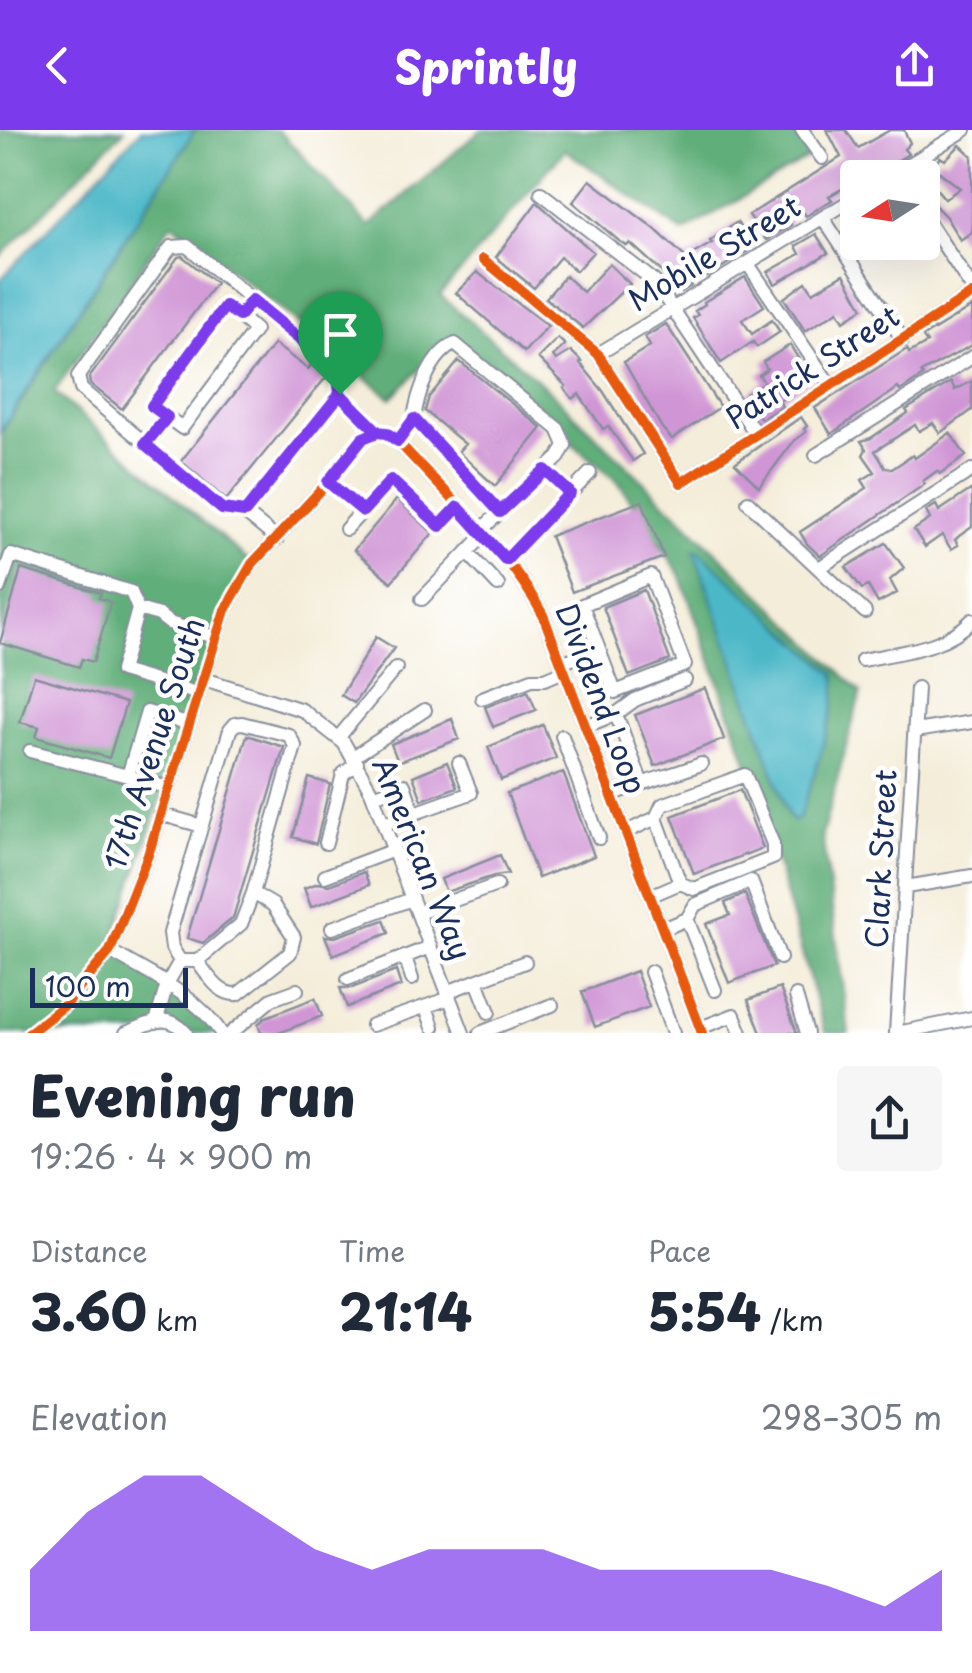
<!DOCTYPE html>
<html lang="en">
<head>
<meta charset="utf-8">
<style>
	:root { --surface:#fff; --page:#f6f6f7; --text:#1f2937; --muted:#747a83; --accent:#7c3aed }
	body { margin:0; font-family:"Playpen Sans",sans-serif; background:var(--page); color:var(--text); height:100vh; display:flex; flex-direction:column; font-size:38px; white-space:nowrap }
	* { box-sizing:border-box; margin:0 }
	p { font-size:32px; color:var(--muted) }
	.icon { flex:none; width:55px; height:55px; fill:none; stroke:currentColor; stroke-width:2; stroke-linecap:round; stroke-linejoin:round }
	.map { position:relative; height:903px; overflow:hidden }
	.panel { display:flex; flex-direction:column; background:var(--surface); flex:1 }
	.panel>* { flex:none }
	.needle { width:65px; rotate:258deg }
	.tools { position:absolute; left:840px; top:30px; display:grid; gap:20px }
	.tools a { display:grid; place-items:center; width:100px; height:100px; border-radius:10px; background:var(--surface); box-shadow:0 10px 40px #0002; font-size:50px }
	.scale { position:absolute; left:30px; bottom:25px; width:158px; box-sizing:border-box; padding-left:10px; border:5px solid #1b2f5e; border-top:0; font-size:28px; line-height:35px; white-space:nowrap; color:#1b2f5e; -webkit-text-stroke:8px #fff; paint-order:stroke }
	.pin { position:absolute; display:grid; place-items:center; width:85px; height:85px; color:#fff; margin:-102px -42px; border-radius:50% 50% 50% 0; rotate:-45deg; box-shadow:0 0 10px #0007 }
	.pin .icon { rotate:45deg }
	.round { display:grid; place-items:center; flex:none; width:105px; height:105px; border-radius:10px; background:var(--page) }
	.summary { display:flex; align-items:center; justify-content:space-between; height:170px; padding:0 30px }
	h1 { font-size:55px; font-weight:800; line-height:75px }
	.stats { display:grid; grid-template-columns:repeat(3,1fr); gap:15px; height:170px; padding:10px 30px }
	.stats div { display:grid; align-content:center }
	.stats b { font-size:50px; font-weight:800 }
	.stats small { font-size:28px; font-weight:400 }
	.stats p { font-size:28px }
	.chart { height:280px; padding:20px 30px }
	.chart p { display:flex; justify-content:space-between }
	.chart svg { width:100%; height:180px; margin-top:10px; fill:var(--accent); opacity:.7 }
	header { display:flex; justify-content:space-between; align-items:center; height:130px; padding:0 30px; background:var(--accent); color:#fff; font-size:45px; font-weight:800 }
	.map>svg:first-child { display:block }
</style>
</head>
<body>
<header><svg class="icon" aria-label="back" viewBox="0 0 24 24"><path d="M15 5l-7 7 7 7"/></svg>Sprintly<svg class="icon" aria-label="share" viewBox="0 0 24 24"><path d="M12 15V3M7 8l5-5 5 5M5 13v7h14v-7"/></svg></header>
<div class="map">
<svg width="972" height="903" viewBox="0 0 972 903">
	<rect width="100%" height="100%" fill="#fff"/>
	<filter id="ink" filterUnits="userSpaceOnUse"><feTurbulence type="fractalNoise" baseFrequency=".01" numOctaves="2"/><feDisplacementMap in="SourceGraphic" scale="20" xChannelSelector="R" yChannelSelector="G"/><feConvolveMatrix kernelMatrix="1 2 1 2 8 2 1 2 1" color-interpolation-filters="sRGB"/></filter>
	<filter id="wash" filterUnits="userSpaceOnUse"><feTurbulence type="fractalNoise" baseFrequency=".0048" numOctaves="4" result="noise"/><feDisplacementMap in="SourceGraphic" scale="40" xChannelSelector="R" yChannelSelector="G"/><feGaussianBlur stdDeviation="2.25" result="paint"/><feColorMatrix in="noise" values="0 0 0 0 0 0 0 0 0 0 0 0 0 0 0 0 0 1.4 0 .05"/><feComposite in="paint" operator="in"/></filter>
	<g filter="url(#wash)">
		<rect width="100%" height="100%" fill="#f4edd9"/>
		<!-- forest -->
		<path fill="#60ae79" stroke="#3e6e6c" stroke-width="2.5" d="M0 0H124L0 127Z
			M195 0H278L369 96 481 0H791L812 26 683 102 565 20 440 165 552 263 861 562 822 705 849 903H825L748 634 680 444 619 353 449 210 391 268 172 93 54 262 252 434 225 480 110 820 182 863 220 903H0L2 301Z"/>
		<!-- water -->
		<path fill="#4bb7c7" stroke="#337392" stroke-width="2.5" d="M141 0H195L0 302V150Z
			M694 420H698L835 544C843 568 808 661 799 689L792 691 789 687Z"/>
		<g id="blocks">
			<!-- building -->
			<path fill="#d095d5" d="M827 0H846L858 18 890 0H904L910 13 904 19 908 24 870 48H847L851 54 829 66 832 70 806 86 803 81 788 90 791 95 766 110 749 85 841 27Z
				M960 15 972 26V102L960 110 946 87 922 62V42L945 69 960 58 933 37 940 27 945 30Z
				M590 50 655 99 686 128 712 113 710 111 737 92 753 118 706 147 703 142 688 151 691 156 681 162 677 155 673 158 660 140 630 113 627 116 619 111 573 72Z
				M537 72 593 122 576 141 560 127 534 158 496 127Z
				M816 104 828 123 775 154 768 142 800 124 796 116Z
				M182 126 216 153 122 279 90 254 89 248 178 127Z
				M609 134 630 154 583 198 546 168 565 146 583 162Z
				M477 142 548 196 524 222 456 163Z
				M844 144 863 178 844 191 838 181 805 201 784 168 806 152 813 162Z
				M745 147 764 176 742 190 752 204 772 190 780 202 757 217 753 212 721 233 693 188 698 185 695 181 705 174 704 172Z
				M972 177V215L921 243 923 246 900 261 898 258 831 304 815 278 907 219 909 223 927 213 923 207Z
				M666 194 720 277 672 309 662 298 624 232 650 216 645 207Z
				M558 208 565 215 553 226 556 230 571 221 582 232 580 233 603 261 643 324 633 331 608 296 603 299 579 264 573 269 564 258 566 256 538 228Z
				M274 214 308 239 313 233 327 246 226 370 181 331Z
				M790 215 811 249 784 267 779 271 782 276 761 289 746 264 764 252 759 245 767 239 763 232Z
				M459 231 542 298 495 356 458 322 465 314 425 281 429 267Z
				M972 251V280L940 303 933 293 919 301 915 295 875 321 885 337 892 339 913 325 915 328 950 303 966 326 940 344 937 341 923 351 925 354 820 426 807 414 800 402 867 358 862 350 875 342 863 325 866 319 861 311 871 308 908 283 906 280 951 252 955 260Z
				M801 287 807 296 804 299 806 302 794 311 759 357 735 333Z
				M972 359V397L959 406 955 410 958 415 951 419 942 405 925 417 914 400 930 389 926 381 936 375 939 381Z
				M397 369 433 403 391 452 354 420Z
				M642 371 664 427 572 462 550 406Z
				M886 413 904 438 890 450 897 463 878 473 868 456 862 459 846 437Z
				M21 439 101 463 99 468 111 472 93 532 82 529 79 537 0 513Z
				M644 460 670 530 629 546 603 477Z
				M376 507 394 518 354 573 341 565Z
				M34 546 126 573 109 628 36 607 39 597 20 592Z
				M705 558 724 609 655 636 635 585Z
				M528 561 536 580 493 597 485 577Z
				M452 589 459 609 398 632 391 614Z
				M543 595 556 628 501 650 488 617Z
				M247 605 284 617 233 788 203 813 187 808Z
				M447 632 457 657 422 670 413 646Z
				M563 642 594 726 538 748 507 663Z
				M309 648 330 654 316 714 293 707Z
				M740 660 763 718 694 744 672 686Z
				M500 725 508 744 494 746 446 762 441 749Z
				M364 742 369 755 311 777 304 758 318 753 329 755Z
				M745 764 774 836 729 853 706 794 730 785 725 773Z
				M384 790 389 803 333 825 325 806 335 807Z
				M396 841 401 856 347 877 340 858H352Z
				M636 841 649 877 595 897 582 862Z
				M780 858 797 903H761L748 870Z
				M315 868 322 886 279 903H261L258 894 266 887Z"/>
		</g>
	</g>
	<g filter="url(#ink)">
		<use href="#blocks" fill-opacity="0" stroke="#888e9c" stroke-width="2.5"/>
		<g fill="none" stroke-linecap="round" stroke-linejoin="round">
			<!-- minor casing -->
			<g stroke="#888e9c" stroke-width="16">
				<path id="minor" d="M802 0 822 28
					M887 48 965 0
					M541 63 654 151 756 304
					M922 82 972 158
					M823 88 903 210
					M483 129 598 224 681 353 972 164
					M748 134 830 255
					M598 224 858 66
					M167 287 182 298 255 200 239 186
					M378 302 394 307C445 364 507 417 543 485L702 903
					M145 314 167 287 152 276 225 176 239 186 252 170
					M816 325 972 227
					M545 340 570 363
					M328 353 363 381
					M748 372 865 482
					M245 383 340 264
					M346 399 391 350 440 396 458 377
					M480 401 559 327 565 315 558 299 455 214C431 223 417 265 414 289L500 382
					M277 409 245 383 222 379 81 259 78 246 171 117 187 116 330 234 338 243 340 264 378 302
					M467 422 498 455
					M506 430 590 343
					M819 438 972 340
					M651 446 685 535 615 562 582 475Z
					M0 457 11 425 131 462 138 479
					M422 469 484 405
					M862 530C900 522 945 519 972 490
					M561 533 598 519
					M201 548 302 580 344 613 371 661 463 903
					M196 563 121 541 138 479 159 485 169 493 215 507
					M482 568 532 549H545L564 541
					M616 584 641 651
					M586 596 616 584 635 570 685 550
					M915 601 972 592
					M562 606 599 708
					M338 608 396 538
					M30 621 128 646
					M353 627 425 580
					M168 658 128 646 147 582 187 594
					M612 665C641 652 670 646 701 634
					M373 666 404 655 414 683
					M160 684 202 696
					M656 688 680 753
					M384 694 471 663 459 633
					M626 702 656 688 662 675 745 645 773 714V728L694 759 680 753 650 766
					M326 713 343 644 357 633
					M325 746 394 720
					M906 757 972 746
					M418 783 497 755
					M687 789 715 860
					M332 798 412 769
					M663 799 687 789 695 775 751 751 780 828
					M110 821C148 844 196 864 221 903
					M405 827 412 849
					M197 831C208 845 219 866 238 864L290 823 294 807 273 775 253 763
					M651 842 673 903
					M348 849 430 817
					M477 851 489 882
					M447 862 525 832
					M796 866 807 903
					M426 877 433 897
					M156 892 167 854 180 831 172 818 170 803 230 600 235 594 242 593 289 605 295 616 253 763 241 794 197 831H180
					M372 895 450 868
					M700 898 734 885 741 903
					M29 903 65 875 110 821 148 725 225 480 252 434 335 345 363 308 378 302
					M126 903C151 894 166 880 186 903
					M231 903 272 869 297 860
					M480 903 552 875
					M896 903 917 558
					M897 903 972 888"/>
			</g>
			<!-- minor -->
			<use href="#minor" stroke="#fff" stroke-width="12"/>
			<!-- cycleway casing -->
			<g stroke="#fff" stroke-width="16">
				<path id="cycleway" d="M483 129 598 224 681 353 972 164
					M29 903 65 875 110 821 148 725 225 480 252 434 335 345 363 308 378 302 394 307C445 364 507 417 543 485L702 903"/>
			</g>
			<!-- cycleway -->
			<use href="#cycleway" stroke="#e8590c" stroke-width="10"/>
		</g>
	</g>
	<g fill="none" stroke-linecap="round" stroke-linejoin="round" filter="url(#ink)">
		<!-- route casing -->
		<g stroke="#fff" stroke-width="20">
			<path id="route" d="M340 264 245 382 222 379 145 314 167 287 152 276 225 176 239 186 252 170 330 234 338 243 340 264 378 302 363 308 328 352 363 381 391 350 440 396 458 377 506 430 570 363 545 340 500 382 414 289 398 311 386 303 378 302 340 264"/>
		</g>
		<!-- route -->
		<use href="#route" stroke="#7c3aed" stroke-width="12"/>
	</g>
	<g text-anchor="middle" stroke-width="9" stroke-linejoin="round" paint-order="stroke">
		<!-- street labels -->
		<g font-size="30" fill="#1b2f5e" stroke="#fff">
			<text transform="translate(715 124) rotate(-31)" y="10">Mobile Street</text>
			<text transform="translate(813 238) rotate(-33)" y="10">Patrick Street</text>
			<text transform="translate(600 569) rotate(69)" y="10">Dividend Loop</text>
			<text transform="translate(155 614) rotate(-72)" y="10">17th Avenue South</text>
			<text transform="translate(421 729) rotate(68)" y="10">American Way</text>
			<text transform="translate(882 729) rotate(-87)" y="10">Clark Street</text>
		</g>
	</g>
</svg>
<div class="tools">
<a><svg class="needle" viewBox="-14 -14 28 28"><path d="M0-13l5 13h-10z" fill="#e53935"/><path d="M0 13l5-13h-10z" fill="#747a83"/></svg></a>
</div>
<div class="scale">100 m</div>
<div class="pin" style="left:340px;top:264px;background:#1e9e55"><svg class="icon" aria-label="arrive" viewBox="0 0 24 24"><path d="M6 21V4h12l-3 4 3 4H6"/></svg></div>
</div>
<section class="panel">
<div class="summary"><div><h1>Evening run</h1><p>19:26 · 4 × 900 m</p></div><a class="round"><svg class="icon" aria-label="share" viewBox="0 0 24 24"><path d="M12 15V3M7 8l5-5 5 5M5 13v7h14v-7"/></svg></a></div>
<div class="stats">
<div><p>Distance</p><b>3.60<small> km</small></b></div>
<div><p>Time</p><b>21:14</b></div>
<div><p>Pace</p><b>5:54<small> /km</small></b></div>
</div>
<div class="chart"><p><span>Elevation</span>298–305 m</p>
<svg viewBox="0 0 160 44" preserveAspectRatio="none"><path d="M0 44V29L10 15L20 6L30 6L40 15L50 24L60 29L70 24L80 24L90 24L100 29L110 29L120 29L130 29L140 33L150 38L160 29V44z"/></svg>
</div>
</section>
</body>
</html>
